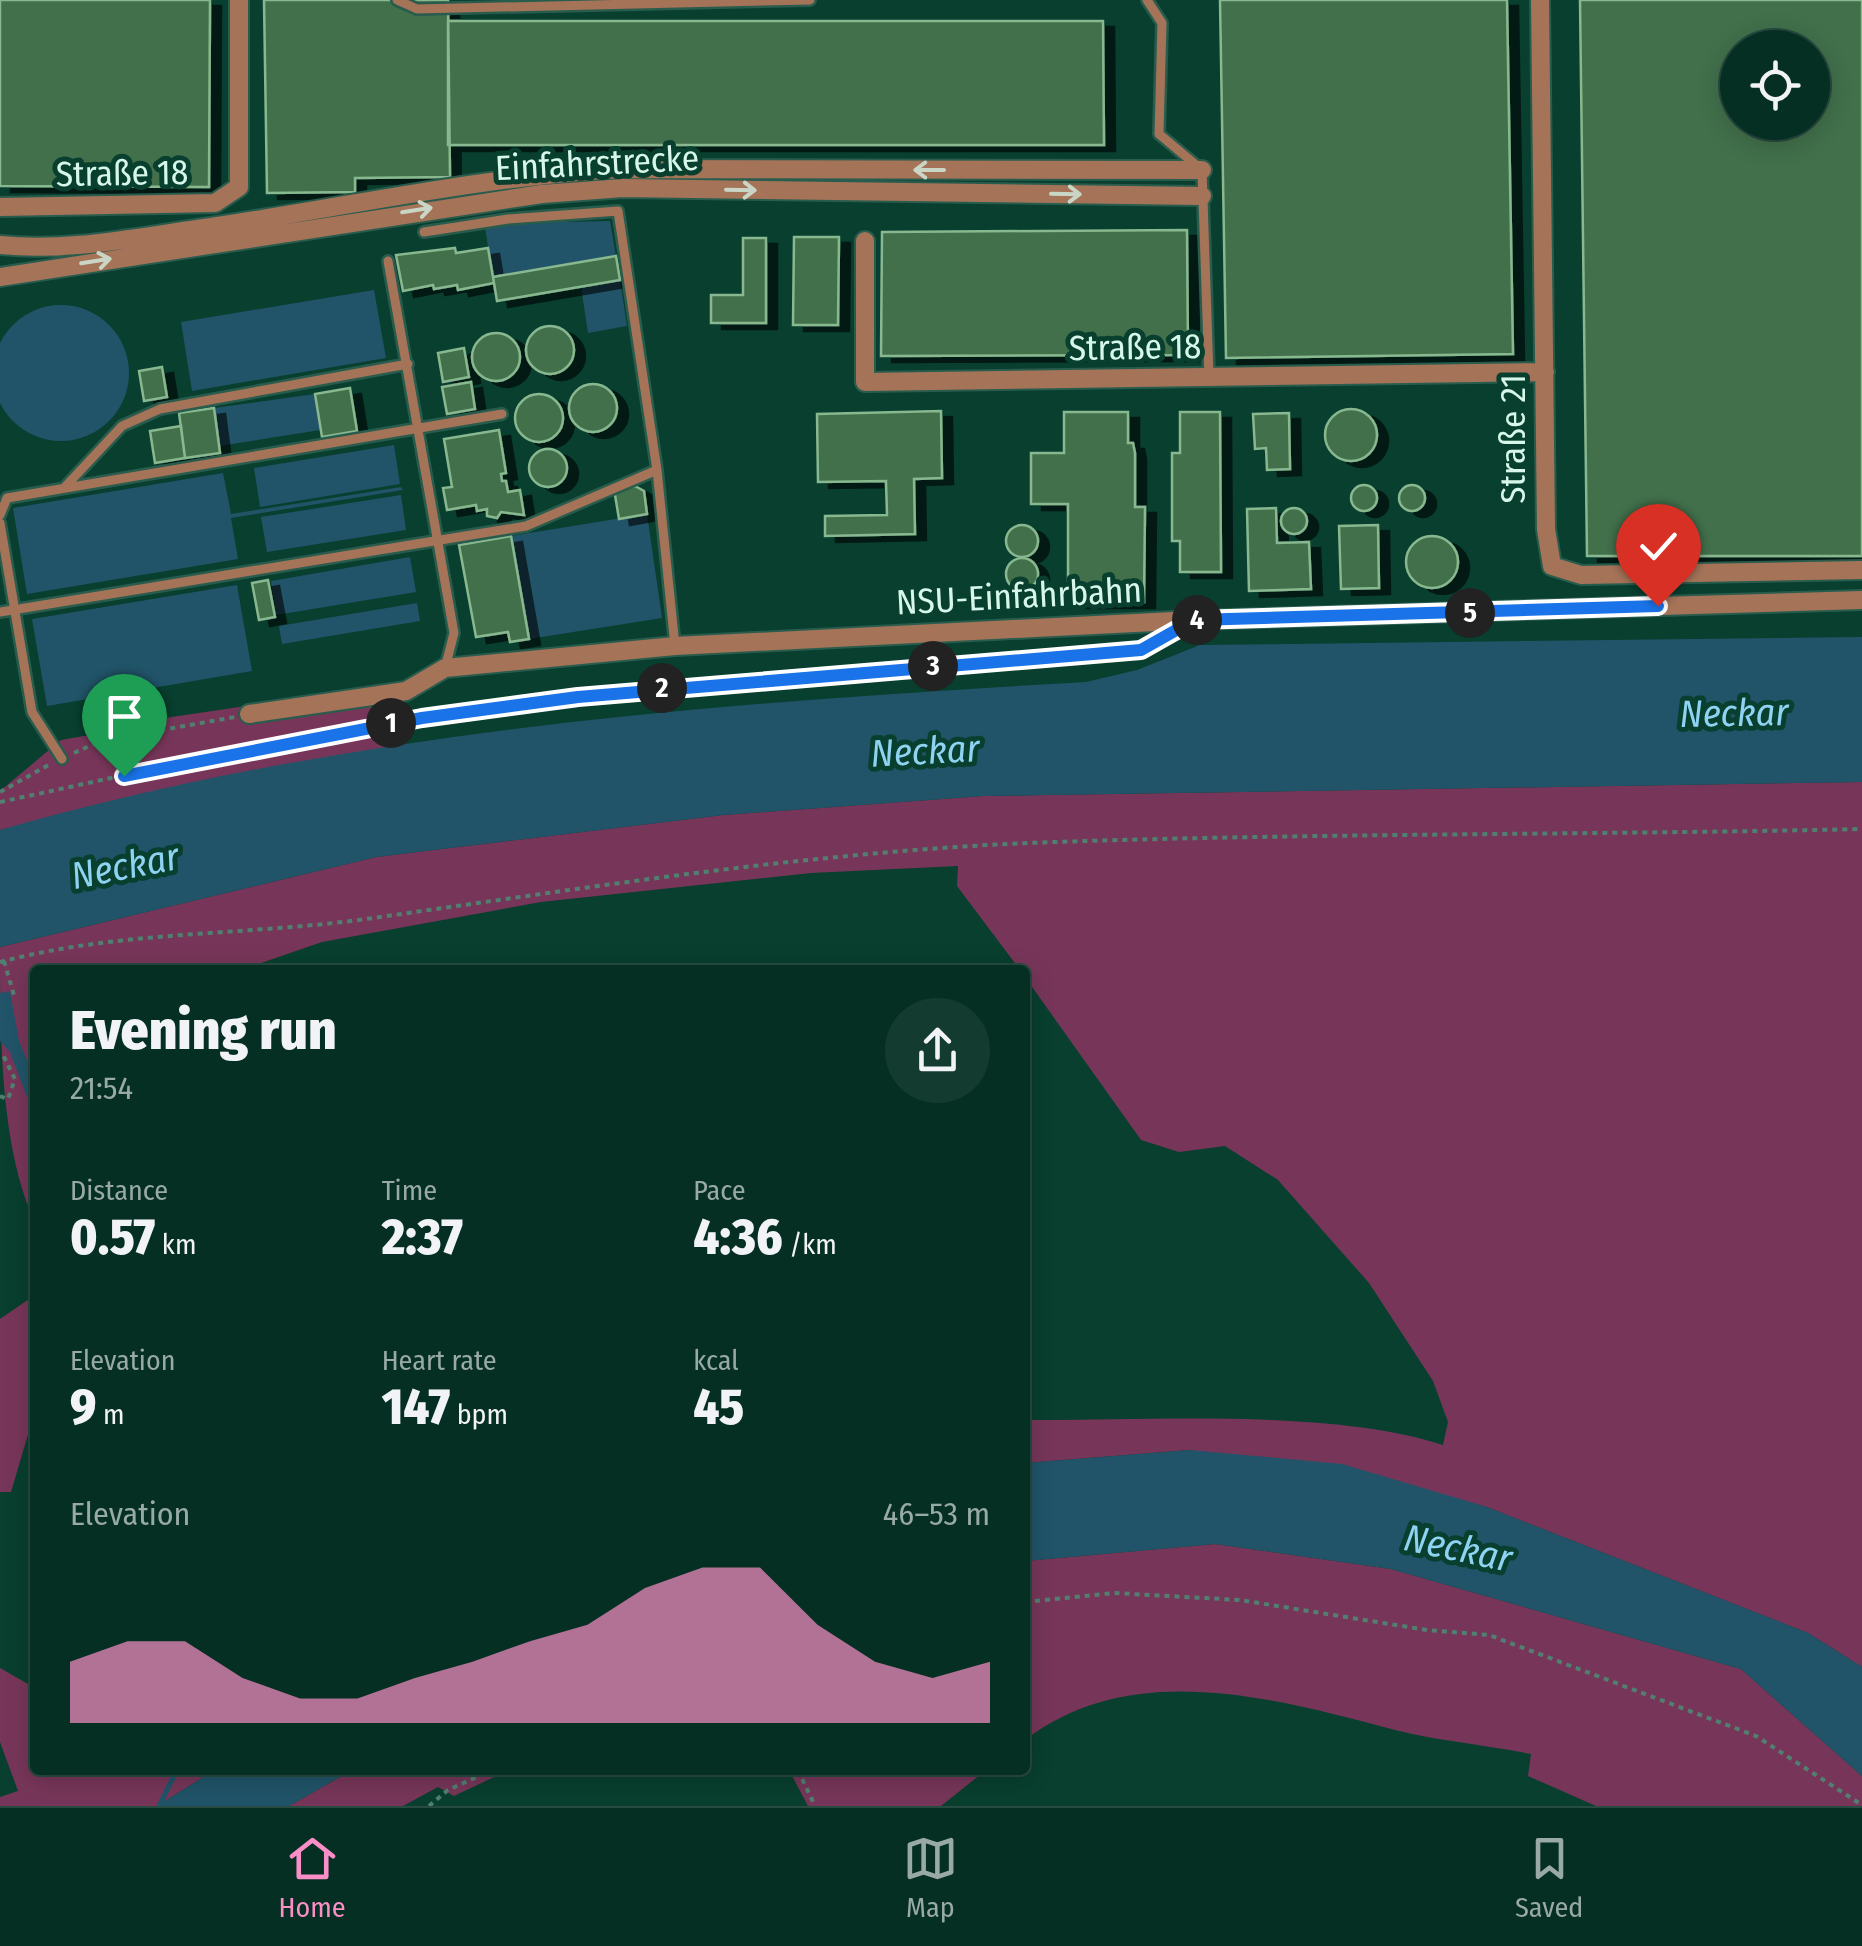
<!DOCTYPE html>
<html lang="en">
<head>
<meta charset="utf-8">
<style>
	:root { --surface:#062f23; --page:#143b30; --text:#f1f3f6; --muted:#98a9a6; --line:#274a41; --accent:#fa8fc7 }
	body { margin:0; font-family:"Fira Sans Condensed",sans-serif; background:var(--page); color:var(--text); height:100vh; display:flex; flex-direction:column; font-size:38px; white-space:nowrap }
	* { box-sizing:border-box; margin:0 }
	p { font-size:32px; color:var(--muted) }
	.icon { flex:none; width:55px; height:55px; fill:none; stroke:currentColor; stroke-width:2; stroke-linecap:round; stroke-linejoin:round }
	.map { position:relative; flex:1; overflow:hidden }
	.drawer { position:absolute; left:30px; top:965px; width:1000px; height:810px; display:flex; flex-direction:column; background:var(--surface); border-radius:10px; box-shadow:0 5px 25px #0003,0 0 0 2px var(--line) }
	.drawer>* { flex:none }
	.tools { position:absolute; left:1720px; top:30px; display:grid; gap:20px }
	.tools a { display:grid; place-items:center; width:110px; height:110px; border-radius:50%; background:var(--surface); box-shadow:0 5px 25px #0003,0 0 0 2px var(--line); font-size:50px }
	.pin { position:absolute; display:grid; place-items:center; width:85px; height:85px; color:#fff; margin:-102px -42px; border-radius:50% 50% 50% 0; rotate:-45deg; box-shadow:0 0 10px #0007 }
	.pin .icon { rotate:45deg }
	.km { position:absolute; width:50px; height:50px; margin:-25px; border-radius:50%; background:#222; color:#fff; font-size:28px; line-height:50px; text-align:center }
	.round { display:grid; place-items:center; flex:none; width:105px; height:105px; border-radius:52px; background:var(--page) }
	.head { display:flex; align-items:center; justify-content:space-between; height:170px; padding:0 40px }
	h1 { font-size:55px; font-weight:800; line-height:75px }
	.stats { display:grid; grid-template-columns:repeat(3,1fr); gap:15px; height:170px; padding:10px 40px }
	.stats div { display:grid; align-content:center }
	.stats b { font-size:50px; font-weight:800 }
	.stats small { font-size:28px; font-weight:400 }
	.stats p { font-size:28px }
	.chart { height:280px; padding:20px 40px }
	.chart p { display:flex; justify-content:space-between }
	.chart svg { width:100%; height:180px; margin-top:10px; fill:var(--accent); opacity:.7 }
	.tab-bar { display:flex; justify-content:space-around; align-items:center; height:140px; border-top:2px solid var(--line); background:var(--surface); font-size:28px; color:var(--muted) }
	.tab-bar a { display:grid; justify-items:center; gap:5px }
	.tab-bar .on { color:var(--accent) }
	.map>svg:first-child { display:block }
</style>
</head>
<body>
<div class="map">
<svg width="1862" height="1806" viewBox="0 0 1862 1806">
	<defs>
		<filter id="shadow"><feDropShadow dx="11" dy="6" stdDeviation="0" flood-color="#0009"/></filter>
	</defs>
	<rect width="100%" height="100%" fill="#083f2f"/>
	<!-- green -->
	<path fill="#773659" d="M394 684 403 746 235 774 0 830V791L61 740 135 727 138 722Z
		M1862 782V1667L1808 1633 1484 1506 1190 1450 1025 1463V1420C1148 1421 1329 1408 1443 1445L1448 1422 1433 1381 1369 1283 1278 1180 1225 1146 1179 1152 1141 1140 1025 977V970H1020L957 886 958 866 811 873 541 902 322 942 241 970H35V1222C0 1149 0 1033 0 947L376 857 723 815 983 796Z
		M35 1295V1411L11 1492H0V1319Z
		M1215 1544 1391 1569 1741 1669 1862 1776V1806H1596L1528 1776 1531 1754C1486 1745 1439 1741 1395 1730 1277 1699 1133 1657 1025 1740V1561Z
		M0 1668 35 1688V1770H215L157 1806H0V1797L18 1791 0 1742Z
		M352 1770H509L454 1796 438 1787 403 1806H289Z
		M789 1770H986L941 1806H808Z"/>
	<!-- water -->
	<path fill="#215469" d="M610 221 616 256 493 277 485 228 520 223Z
		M620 280 627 326 588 333 581 287Z
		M374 290 386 358 192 391 181 322Z
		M-7 373a68 68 0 1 1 136 0a68 68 0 1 1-136 0Z
		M315 394 320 430 219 446 214 408Z
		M394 445 400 484 260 507 254 468Z
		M223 473 231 514 401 487 403 490 231 518 238 559 27 594 13 508Z
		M401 495 406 530 267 552 261 517Z
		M647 514 662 618 529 639 511 536Z
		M410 557 416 592 276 615 271 581Z
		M237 585 252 671 47 706 32 619Z
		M417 603 420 621 282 644 279 626Z
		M1862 637V782L983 796 723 815 376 857 0 947V830C353 729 721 703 1086 682L1137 670 1200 645Z
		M10 991 19 1041 35 1079V1118L10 1052 0 1041V993Z
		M1190 1450 1342 1464 1484 1506 1808 1633 1862 1667V1776L1741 1669 1391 1569 1215 1544 1025 1561V1463Z
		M215 1770H352L289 1806H157Z"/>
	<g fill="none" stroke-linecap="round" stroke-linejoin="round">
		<!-- stream -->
		<path stroke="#215469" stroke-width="5" d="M159 1806 177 1770"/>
	</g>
	<!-- building -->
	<path fill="#43704b" stroke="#88b88f" stroke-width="2.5" fill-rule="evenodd" filter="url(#shadow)" d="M0 0H210L209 187 0 186Z
		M264 0H448L450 177 355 178V192L267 193Z
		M1220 0H1507L1513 354 1226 358Z
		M1580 0H1862V556H1587ZM1738 48H1812V122H1738Z
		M448 21H1103L1104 145H448Z
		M1187 230 1188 355 881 356 882 232Z
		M794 237H839L838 325H793Z
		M743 238H766V323H711V295H743Z
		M455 248 456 253 488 248 494 283 458 290 457 285 434 289 433 285 403 291 396 255Z
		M616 256 620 280 497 301 493 277Z
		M526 350a24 24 0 1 1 48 0a24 24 0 1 1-48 0Z
		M472 357a24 24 0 1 1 48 0a24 24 0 1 1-48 0Z
		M464 348 469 377 443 382 438 353Z
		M162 367 167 397 144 401 139 371Z
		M471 382 475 409 447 414 442 387Z
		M569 408a24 24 0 1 1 48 0a24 24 0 1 1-48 0Z
		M350 388 357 431 322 437 315 394Z
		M515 418a24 24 0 1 1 48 0a24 24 0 1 1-48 0Z
		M214 408 220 453 185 458 179 413Z
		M1325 435a26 26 0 1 1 52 0a26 26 0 1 1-52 0Z
		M941 411 942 478 914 479 915 534 825 536V516L887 515 886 481 818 482 817 414Z
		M1064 412H1128V443H1133L1135 453V507H1145L1144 602H1068V504H1031V453H1064Z
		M1180 412H1220L1221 572H1180V541H1172V453H1180Z
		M1289 413 1290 469 1267 470 1266 448 1255 449 1253 414Z
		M181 426 185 458 155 463 150 431Z
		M499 430 506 473 501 474 502 481H506L508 492 520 490 524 515 501 512 497 518 487 516V509L477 511 476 505 447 510 443 488 452 487 444 439Z
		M529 468a19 19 0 1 1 38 0a19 19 0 1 1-38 0Z
		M1351 498a13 13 0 1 1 26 0a13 13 0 1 1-26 0Z
		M1399 498a13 13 0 1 1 26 0a13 13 0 1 1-26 0Z
		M635 486 644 491 647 514 619 519 614 489Z
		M1281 521a13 13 0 1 1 26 0a13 13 0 1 1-26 0Z
		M1276 508 1277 543 1309 542 1311 589 1249 591 1247 509Z
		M1378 525 1379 588 1341 589 1339 526Z
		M1006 541a16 16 0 1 1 32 0a16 16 0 1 1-32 0Z
		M1406 562a26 26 0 1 1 52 0a26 26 0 1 1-52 0Z
		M511 536 529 639 510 642 508 632 476 637 459 545Z
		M1006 574a16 16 0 1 1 32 0a16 16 0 1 1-32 0Z
		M268 580 275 617 259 620 252 583Z"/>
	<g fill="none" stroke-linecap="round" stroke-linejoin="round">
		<!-- service casing -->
		<g stroke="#295c4d" stroke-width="14">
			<path id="service" d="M397 0 417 9 810 0
				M1147 0 1162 23 1159 134 1202 170 1209 376
				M424 232 508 219 618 211 657 470 675 646
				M388 261 454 633 445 668
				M64 488 122 426 160 409 408 364
				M0 515 7 498 502 414
				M0 523 32 712 62 759
				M0 612 526 526 657 470"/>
		</g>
		<!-- minor casing -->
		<g stroke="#295c4d" stroke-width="22">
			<path id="minor" d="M1540 0 1546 529 1552 566 1581 575 1862 570
				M0 207 215 203 239 187V0
				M865 241V382L1545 372
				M0 245C65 252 133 238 197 229 338 209 476 177 619 169L1202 170
				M0 277 542 194 623 188 1202 196
				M249 714 406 691 445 668 675 646 1194 620 1862 600"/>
		</g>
		<!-- path -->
		<path stroke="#518071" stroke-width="4" stroke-dasharray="5 5" stroke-linecap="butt" d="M74 753 100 741 235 717
			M0 792 52 763
			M0 802C141 772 281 739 424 718 662 682 902 668 1141 650L1159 640
			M4 961 15 999
			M0 962C121 930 249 936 373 918 599 886 824 850 1054 842 1323 833 1593 835 1862 829
			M0 1096 8 1099 15 1079 3 1055
			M1025 1602 1114 1593 1240 1600 1427 1630 1489 1635 1756 1736 1862 1805
			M798 1770 815 1806
			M429 1806 448 1790 492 1770"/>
		<!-- service -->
		<use href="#service" stroke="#a57358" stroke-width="9"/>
		<!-- minor -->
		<use href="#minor" stroke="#a57358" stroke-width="18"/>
	</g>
	<!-- one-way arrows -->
	<defs><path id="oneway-shaft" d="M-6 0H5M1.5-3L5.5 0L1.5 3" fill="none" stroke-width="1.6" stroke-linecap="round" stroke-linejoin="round" transform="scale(2.5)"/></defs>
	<g stroke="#cad6c5">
		<use href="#oneway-shaft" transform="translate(929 170) rotate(-180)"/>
		<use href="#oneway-shaft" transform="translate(741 190) rotate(1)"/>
		<use href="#oneway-shaft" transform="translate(1066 194) rotate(1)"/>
		<use href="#oneway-shaft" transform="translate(417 210) rotate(-9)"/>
		<use href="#oneway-shaft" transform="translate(96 261) rotate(-9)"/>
	</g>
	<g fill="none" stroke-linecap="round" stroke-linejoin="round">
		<!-- route casing -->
		<g stroke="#fff" stroke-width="20">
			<path id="route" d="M124 776 422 718 578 697 1141 650 1194 620 1658 606"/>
		</g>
		<!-- route -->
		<use href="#route" stroke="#1a73e8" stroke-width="12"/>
	</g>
	<g text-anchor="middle" stroke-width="10" stroke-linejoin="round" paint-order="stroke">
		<!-- street labels -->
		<g font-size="35" fill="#d6f7e9" stroke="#083f2f">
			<text transform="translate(597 163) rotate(-3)" y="12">Einfahrstrecke</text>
			<text transform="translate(122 173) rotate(-1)" y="12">Straße 18</text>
			<text transform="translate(1135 347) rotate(-1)" y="12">Straße 18</text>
			<text transform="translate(1513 439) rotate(-90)" y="12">Straße 21</text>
			<text transform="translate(1019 596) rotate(-3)" y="12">NSU-Einfahrbahn</text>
		</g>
		<!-- water labels -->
		<g font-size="38" font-style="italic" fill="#8ed3f2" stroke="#083f2f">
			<text transform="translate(1734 713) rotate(-1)" y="13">Neckar</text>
			<text transform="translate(925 751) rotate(-3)" y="13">Neckar</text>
			<text transform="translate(125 866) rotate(-11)" y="13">Neckar</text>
			<text transform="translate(1458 1548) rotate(12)" y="13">Neckar</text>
		</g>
	</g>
</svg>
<div class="tools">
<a><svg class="icon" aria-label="locate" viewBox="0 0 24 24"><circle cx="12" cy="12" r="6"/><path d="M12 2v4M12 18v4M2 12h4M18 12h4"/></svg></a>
</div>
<div class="pin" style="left:124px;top:776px;background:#1e9e55"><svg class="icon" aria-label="arrive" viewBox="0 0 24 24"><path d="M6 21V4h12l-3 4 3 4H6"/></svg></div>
<div class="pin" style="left:1658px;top:606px;background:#d93025"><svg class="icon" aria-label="check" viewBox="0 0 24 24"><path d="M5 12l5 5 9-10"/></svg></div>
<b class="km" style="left:391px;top:723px">1</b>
<b class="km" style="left:662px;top:688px">2</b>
<b class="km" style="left:933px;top:666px">3</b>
<b class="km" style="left:1197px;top:620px">4</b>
<b class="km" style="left:1470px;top:613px">5</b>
<section class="drawer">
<div class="head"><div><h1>Evening run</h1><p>21:54</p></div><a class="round"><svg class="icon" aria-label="share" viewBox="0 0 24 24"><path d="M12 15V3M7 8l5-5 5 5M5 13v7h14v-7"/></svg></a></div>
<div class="stats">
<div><p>Distance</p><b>0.57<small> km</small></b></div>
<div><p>Time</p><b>2:37</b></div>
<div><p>Pace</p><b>4:36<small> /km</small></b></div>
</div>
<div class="stats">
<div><p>Elevation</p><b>9<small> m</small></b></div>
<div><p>Heart rate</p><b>147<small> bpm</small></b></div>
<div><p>kcal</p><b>45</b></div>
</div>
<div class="chart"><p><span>Elevation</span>46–53 m</p>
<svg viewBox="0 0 160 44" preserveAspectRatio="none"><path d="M0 44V29L10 24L20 24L30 33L40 38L50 38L60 33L70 29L80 24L90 20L100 11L110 6L120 6L130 20L140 29L150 33L160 29V44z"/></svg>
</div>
</section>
</div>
<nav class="tab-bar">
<a class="on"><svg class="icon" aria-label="home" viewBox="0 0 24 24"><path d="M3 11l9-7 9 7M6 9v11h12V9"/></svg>Home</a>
<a><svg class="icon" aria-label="map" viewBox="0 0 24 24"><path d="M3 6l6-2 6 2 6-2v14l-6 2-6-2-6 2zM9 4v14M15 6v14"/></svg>Map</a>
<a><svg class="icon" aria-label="saved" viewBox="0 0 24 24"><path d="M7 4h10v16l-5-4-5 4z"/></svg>Saved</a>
</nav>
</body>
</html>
